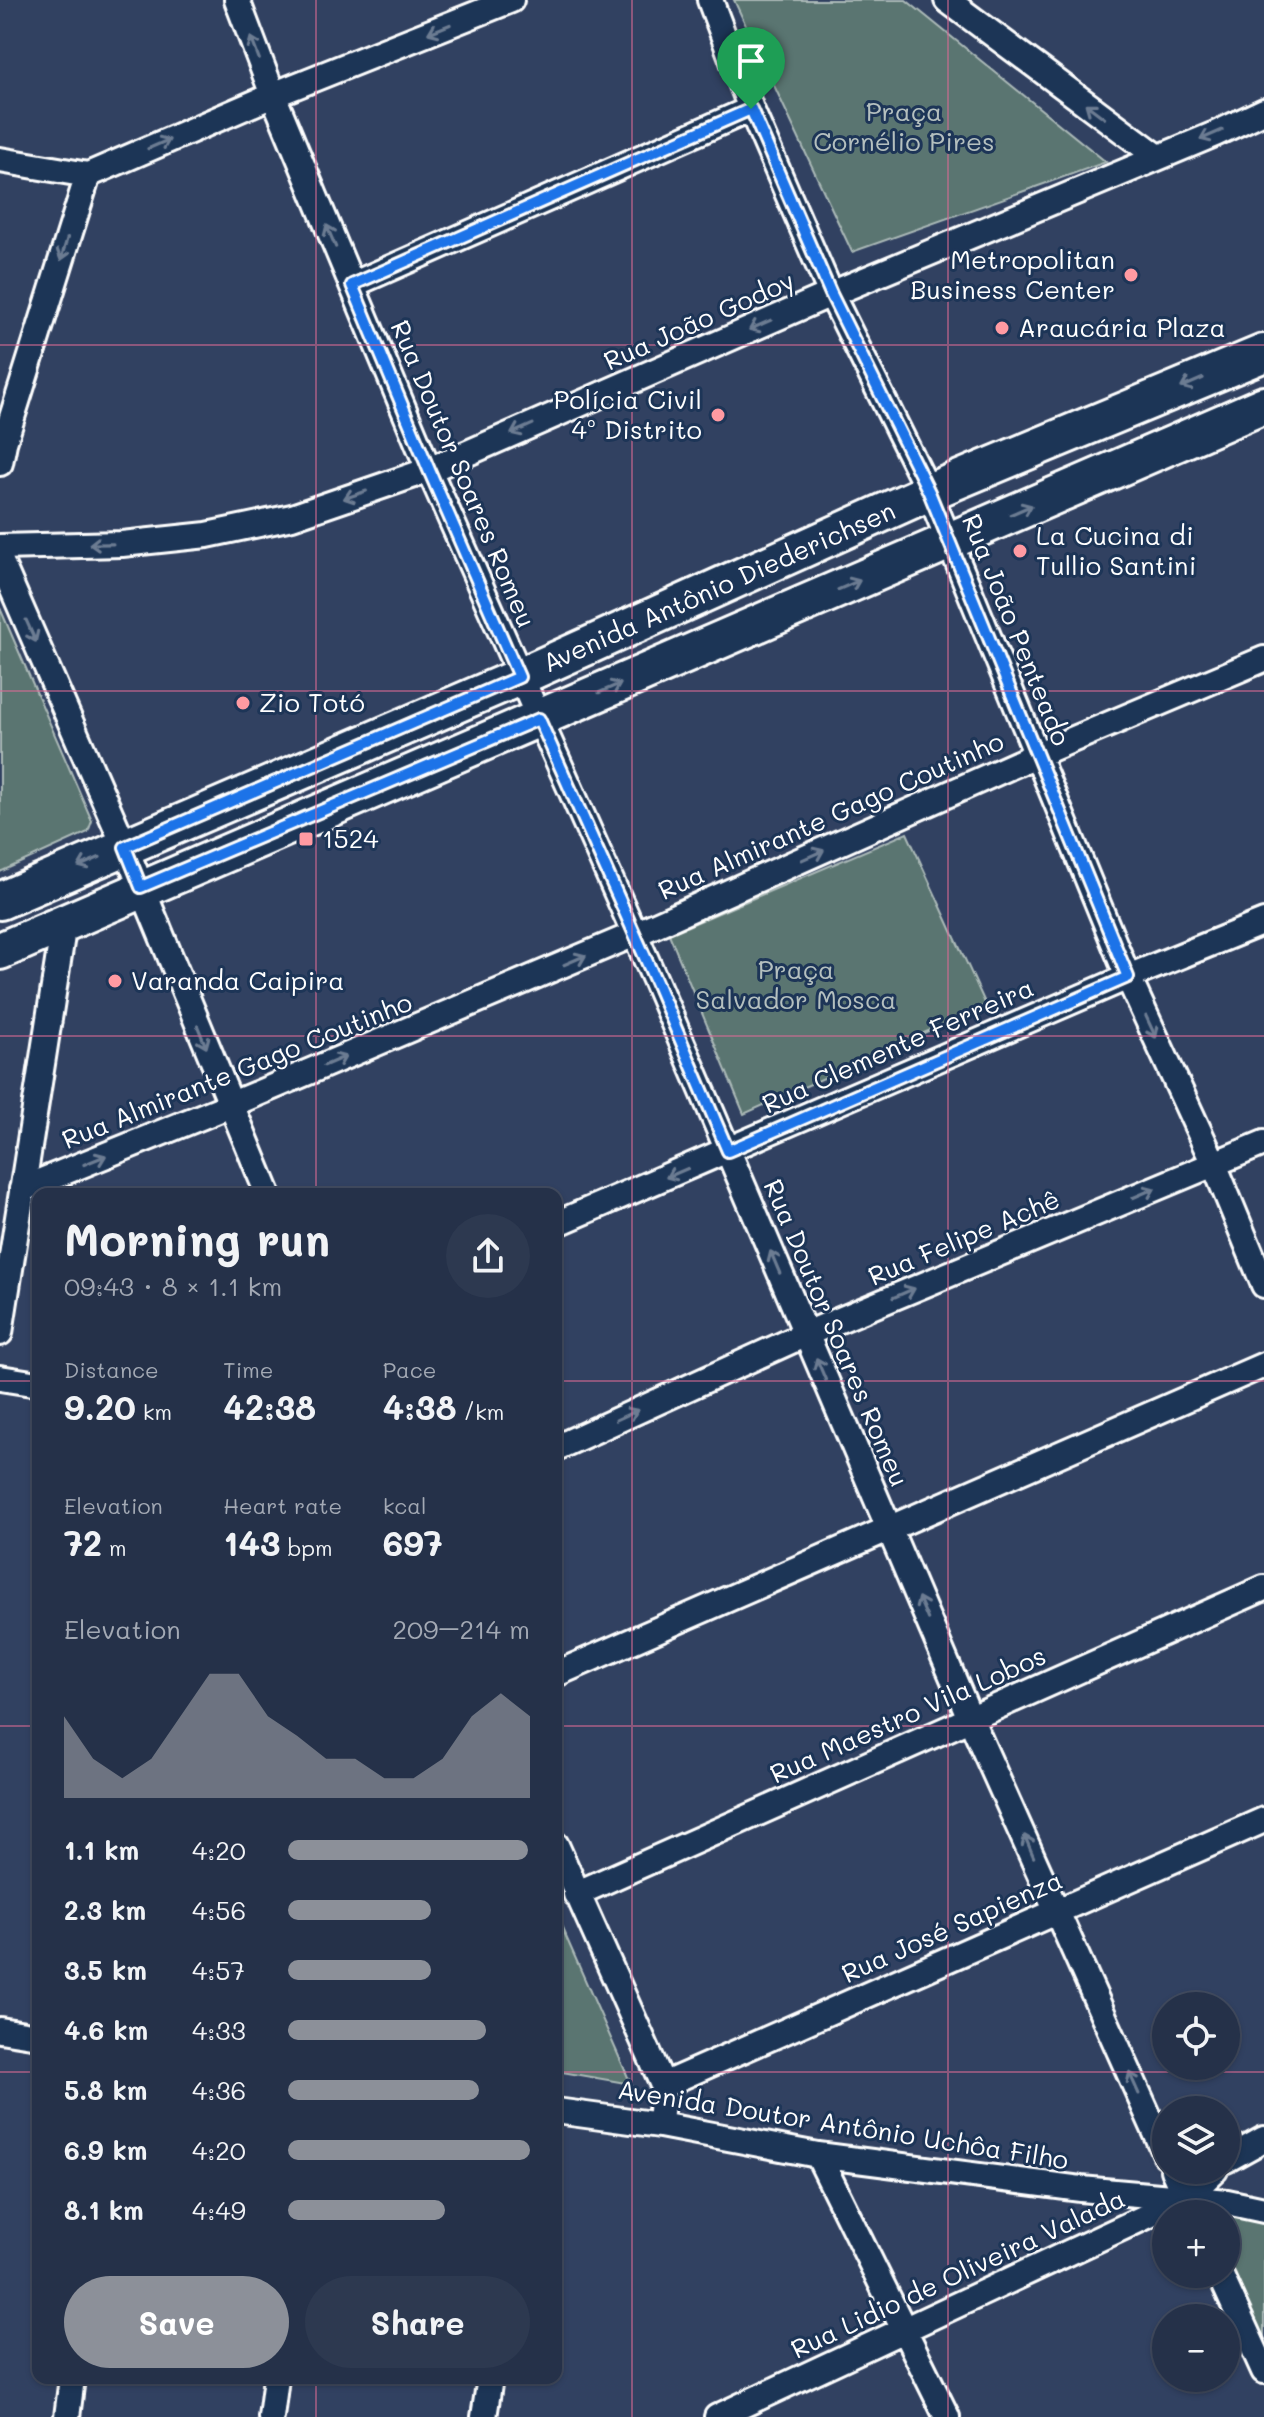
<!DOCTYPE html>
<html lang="en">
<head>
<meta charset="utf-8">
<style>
	:root { --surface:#253149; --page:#2d3950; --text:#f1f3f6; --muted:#a3a9b4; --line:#424c61; --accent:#8c9099 }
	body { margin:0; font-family:Mali,sans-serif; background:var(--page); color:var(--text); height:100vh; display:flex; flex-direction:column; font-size:30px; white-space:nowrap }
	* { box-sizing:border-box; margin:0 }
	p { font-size:26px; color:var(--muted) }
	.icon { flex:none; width:44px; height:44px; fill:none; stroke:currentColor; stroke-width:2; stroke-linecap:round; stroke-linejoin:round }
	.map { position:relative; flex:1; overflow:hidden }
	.panel { position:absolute; left:32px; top:1188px; width:530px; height:1196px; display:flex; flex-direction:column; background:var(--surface); border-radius:16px; box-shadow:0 2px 6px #0004,0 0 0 2px var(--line) }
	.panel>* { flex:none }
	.fabs { position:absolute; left:1152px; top:1992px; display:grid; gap:16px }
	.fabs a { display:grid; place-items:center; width:88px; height:88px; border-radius:50%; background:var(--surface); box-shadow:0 2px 6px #0004,0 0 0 2px var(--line); font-size:40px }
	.pin { position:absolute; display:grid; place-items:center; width:68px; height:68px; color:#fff; margin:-82px -34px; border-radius:50% 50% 50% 0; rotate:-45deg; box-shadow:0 0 8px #0007 }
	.pin .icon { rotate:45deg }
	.round { display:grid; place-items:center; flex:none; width:84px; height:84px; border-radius:42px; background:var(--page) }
	.head { display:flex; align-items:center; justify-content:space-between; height:136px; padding:0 32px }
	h1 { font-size:44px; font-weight:700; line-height:60px }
	.stats { display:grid; grid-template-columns:repeat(3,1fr); gap:12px; height:136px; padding:8px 32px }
	.stats div { display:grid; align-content:center }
	.stats b { font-size:34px; font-weight:700 }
	.stats small { font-size:22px; font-weight:400 }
	.stats p { font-size:22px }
	.chart { height:224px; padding:16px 32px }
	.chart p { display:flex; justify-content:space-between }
	.chart svg { width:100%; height:144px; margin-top:8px; fill:var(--accent); opacity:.7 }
	.action { display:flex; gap:16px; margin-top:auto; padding:16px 32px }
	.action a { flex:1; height:92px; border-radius:48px; background:var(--accent); color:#fff; font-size:32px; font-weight:700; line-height:92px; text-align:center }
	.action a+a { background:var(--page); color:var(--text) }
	ul { padding:0 32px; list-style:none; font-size:26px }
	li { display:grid; grid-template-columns:128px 96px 1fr; align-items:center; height:60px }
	li i { height:20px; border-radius:10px; background:var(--accent) }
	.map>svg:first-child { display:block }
</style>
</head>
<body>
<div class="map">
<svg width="1264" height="2417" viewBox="0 0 1264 2417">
	<rect width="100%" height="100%" fill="#314161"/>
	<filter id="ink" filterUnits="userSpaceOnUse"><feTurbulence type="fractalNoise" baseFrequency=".0125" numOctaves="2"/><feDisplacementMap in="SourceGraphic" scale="16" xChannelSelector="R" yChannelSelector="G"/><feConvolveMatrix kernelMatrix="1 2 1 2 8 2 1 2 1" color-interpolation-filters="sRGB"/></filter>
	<g filter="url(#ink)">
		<!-- green -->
		<path fill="#5a7471" stroke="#acbab8" stroke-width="2" d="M734 0H906L1106 162 852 252Z
			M0 608 92 821 88 832 0 872Z
			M907 833 986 1005 744 1114 669 934Z
			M556 1914 631 2084 556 2071Z
			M1219 2210 1241 2214 1264 2224V2346L1226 2260V2214H1209Z"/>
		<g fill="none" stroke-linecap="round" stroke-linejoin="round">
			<!-- minor casing -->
			<g stroke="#fff" stroke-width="30">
				<path id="minor" d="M237 0 273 95 429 470 656 982 970 1718 1166 2155
					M710 0 751 109 831 294 929 492 1128 977 1214 1164 1264 1285
					M947 0 1158 157
					M0 160 88 175 273 95 511 0
					M352 285 751 109
					M0 463 4 443 88 175
					M0 547 122 544 207 535 292 517 429 470 831 294 1215 134 1264 111
					M0 560 125 847 268 1194
					M22 1189 230 1105 635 934 1036 755 1264 659
					M556 1224 1128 977 1264 922
					M0 1333 64 923
					M0 1378 38 1384
					M556 1448 806 1334 1264 1143
					M556 1674 1264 1365
					M556 1845 663 2085 660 2125
					M576 1894 1264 1588
					M0 2030 38 2036
					M663 2085 1264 1820
					M556 2111 660 2125 818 2155 1081 2189 1227 2202 1264 2210
					M818 2155 947 2417
					M1226 2160 1264 2139
					M1173 2170 1190 2208
					M1220 2274 1264 2371
					M67 2417 72 2378
					M271 2417 276 2378
					M484 2417 490 2378
					M717 2417 1186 2198 1215 2170"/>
			</g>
			<!-- secondary casing -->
			<g stroke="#fff" stroke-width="42">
				<path id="secondary" d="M0 901 519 677 929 492 1264 353
					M0 951C420 767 843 588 1264 405"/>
			</g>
			<!-- minor -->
			<use href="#minor" stroke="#1d3557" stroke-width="24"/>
			<!-- secondary -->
			<use href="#secondary" stroke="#1d3557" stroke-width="36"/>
		</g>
		<!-- one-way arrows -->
		<defs><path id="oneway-shaft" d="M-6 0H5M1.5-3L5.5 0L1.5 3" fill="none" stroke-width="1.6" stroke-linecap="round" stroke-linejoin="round" transform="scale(2)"/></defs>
		<g stroke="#6c7c92">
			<use href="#oneway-shaft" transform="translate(439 29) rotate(158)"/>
			<use href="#oneway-shaft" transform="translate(255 48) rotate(-111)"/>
			<use href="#oneway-shaft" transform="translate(1095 111) rotate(-143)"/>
			<use href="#oneway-shaft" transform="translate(1211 135) rotate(157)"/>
			<use href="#oneway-shaft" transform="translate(159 144) rotate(-23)"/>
			<use href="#oneway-shaft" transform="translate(331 236) rotate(-113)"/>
			<use href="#oneway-shaft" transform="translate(64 249) rotate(107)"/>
			<use href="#oneway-shaft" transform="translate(760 325) rotate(156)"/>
			<use href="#oneway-shaft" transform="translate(1192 383) rotate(157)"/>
			<use href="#oneway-shaft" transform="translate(522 429) rotate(156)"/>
			<use href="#oneway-shaft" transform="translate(355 495) rotate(161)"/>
			<use href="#oneway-shaft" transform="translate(1021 510) rotate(-23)"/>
			<use href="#oneway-shaft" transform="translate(101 544) rotate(179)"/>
			<use href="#oneway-shaft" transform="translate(849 585) rotate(-23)"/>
			<use href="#oneway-shaft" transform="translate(31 631) rotate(66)"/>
			<use href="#oneway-shaft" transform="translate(610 688) rotate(-23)"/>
			<use href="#oneway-shaft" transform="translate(813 855) rotate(-24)"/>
			<use href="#oneway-shaft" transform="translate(89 862) rotate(157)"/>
			<use href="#oneway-shaft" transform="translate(575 960) rotate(-23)"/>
			<use href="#oneway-shaft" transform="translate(1151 1027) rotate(65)"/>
			<use href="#oneway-shaft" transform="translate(202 1037) rotate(68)"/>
			<use href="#oneway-shaft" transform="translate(335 1061) rotate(-23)"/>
			<use href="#oneway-shaft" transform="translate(95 1160) rotate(-22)"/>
			<use href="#oneway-shaft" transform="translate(677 1173) rotate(157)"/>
			<use href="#oneway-shaft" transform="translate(1144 1193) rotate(-23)"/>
			<use href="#oneway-shaft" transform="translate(775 1262) rotate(-113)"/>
			<use href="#oneway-shaft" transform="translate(904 1293) rotate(-23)"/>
			<use href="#oneway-shaft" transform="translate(821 1369) rotate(-113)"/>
			<use href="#oneway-shaft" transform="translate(627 1415) rotate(-25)"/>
			<use href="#oneway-shaft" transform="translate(923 1608) rotate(-113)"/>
			<use href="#oneway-shaft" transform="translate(1029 1846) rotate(-113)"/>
			<use href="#oneway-shaft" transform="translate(1134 2083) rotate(-114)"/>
		</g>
	</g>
	<g fill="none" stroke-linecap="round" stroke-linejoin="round" filter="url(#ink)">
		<!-- route casing -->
		<g stroke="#fff" stroke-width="16">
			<path id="route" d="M751 109 831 294 929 492 1128 977 728 1151 656 982 539 719 141 887 125 847 519 677 429 470 352 285Z"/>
		</g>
		<!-- route -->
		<use href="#route" stroke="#1a73e8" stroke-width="10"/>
	</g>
	<!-- grid -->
	<path fill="none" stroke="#d76994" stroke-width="2" stroke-opacity="0.55" d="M316 0V1194M632 0V2417M948 0V2417M0 345H1264M0 691H1264M0 1036H1264M0 1381H38M556 1381H1264M0 1726H38M556 1726H1264M0 2072H38M556 2072H1264M316 2378V2417"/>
	<!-- markers -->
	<g fill="#ff9aa2" stroke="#1d3557" stroke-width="3">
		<circle cx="1131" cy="275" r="8"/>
		<circle cx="1002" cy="328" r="8"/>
		<circle cx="718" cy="415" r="8"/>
		<circle cx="1020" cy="551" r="8"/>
		<circle cx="243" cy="703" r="8"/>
		<rect x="298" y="831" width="16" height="16" rx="4"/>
		<circle cx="115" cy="981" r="8"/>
	</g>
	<g text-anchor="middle" stroke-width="6" stroke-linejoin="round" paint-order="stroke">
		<!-- park labels -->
		<g font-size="26" fill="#b5c0bf" stroke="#1d3557">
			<text x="904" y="121">Praça<tspan x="904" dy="30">Cornélio Pires</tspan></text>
			<text x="796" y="979">Praça<tspan x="796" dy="30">Salvador Mosca</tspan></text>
		</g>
		<!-- poi labels -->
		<g font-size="26" fill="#fff" stroke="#1d3557" text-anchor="start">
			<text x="1115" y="269" text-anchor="end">Metropolitan<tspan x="1115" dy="30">Business Center</tspan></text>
			<text x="1018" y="337">Araucária Plaza</text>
			<text x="702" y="409" text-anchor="end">Polícia Civil<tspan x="702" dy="30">4º Distrito</tspan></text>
			<text x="1036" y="545">La Cucina di<tspan x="1036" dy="30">Tullio Santini</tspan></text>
			<text x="259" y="712">Zio Totó</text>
			<text x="322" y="848">1524</text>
			<text x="131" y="990">Varanda Caipira</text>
		</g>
		<!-- street labels -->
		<g font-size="26" fill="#fff" stroke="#1d3557">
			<text transform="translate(699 321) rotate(-24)" y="9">Rua João Godoy</text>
			<text transform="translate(463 474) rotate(67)" y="9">Rua Doutor Soares Romeu</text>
			<text transform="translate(719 587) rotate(-24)" y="9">Avenida Antônio Diederichsen</text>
			<text transform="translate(1016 630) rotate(68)" y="9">Rua João Penteado</text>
			<text transform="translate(831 816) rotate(-24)" y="9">Rua Almirante Gago Coutinho</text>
			<text transform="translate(898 1046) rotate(-24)" y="9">Rua Clemente Ferreira</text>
			<text transform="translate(237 1071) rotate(-22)" y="9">Rua Almirante Gago Coutinho</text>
			<text transform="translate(964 1238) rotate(-23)" y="9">Rua Felipe Achê</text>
			<text transform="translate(836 1333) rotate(67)" y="9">Rua Doutor Soares Romeu</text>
			<text transform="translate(908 1715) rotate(-24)" y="9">Rua Maestro Vila Lobos</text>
			<text transform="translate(952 1927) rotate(-24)" y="9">Rua José Sapienza</text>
			<text transform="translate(843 2125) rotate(9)" y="9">Avenida Doutor Antônio Uchôa Filho</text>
			<text transform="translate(958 2274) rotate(-25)" y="9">Rua Lidio de Oliveira Valada</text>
		</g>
	</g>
</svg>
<div class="fabs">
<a><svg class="icon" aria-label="locate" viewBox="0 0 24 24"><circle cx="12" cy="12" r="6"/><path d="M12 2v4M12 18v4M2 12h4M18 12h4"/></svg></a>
<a><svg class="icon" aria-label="layers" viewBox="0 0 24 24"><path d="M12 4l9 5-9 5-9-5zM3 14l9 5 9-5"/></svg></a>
<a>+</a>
<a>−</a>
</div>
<div class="pin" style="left:751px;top:109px;background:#1e9e55"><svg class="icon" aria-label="arrive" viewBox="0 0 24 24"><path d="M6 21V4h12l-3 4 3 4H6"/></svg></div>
<section class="panel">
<div class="head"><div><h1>Morning run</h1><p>09:43 · 8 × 1.1 km</p></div><a class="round"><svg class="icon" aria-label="share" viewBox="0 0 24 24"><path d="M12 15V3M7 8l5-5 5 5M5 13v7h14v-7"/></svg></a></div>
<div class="stats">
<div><p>Distance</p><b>9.20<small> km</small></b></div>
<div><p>Time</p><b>42:38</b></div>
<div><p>Pace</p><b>4:38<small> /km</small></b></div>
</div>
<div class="stats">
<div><p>Elevation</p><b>72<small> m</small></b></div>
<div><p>Heart rate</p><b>143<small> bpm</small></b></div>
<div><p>kcal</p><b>697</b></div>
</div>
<div class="chart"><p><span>Elevation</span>209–214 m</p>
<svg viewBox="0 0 160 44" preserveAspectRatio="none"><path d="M0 44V19L10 32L20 38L30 32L40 19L50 6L60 6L70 19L80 25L90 32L100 32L110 38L120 38L130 32L140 19L150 12L160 19V44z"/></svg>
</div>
<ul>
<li><b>1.1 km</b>4:20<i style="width:99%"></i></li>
<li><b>2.3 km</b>4:56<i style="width:59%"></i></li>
<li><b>3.5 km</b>4:57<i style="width:59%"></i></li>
<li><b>4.6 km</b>4:33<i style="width:82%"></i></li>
<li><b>5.8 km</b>4:36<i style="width:79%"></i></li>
<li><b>6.9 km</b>4:20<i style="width:100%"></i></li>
<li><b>8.1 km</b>4:49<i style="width:65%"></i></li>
</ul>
<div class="action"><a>Save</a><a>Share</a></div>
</section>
</div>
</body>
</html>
